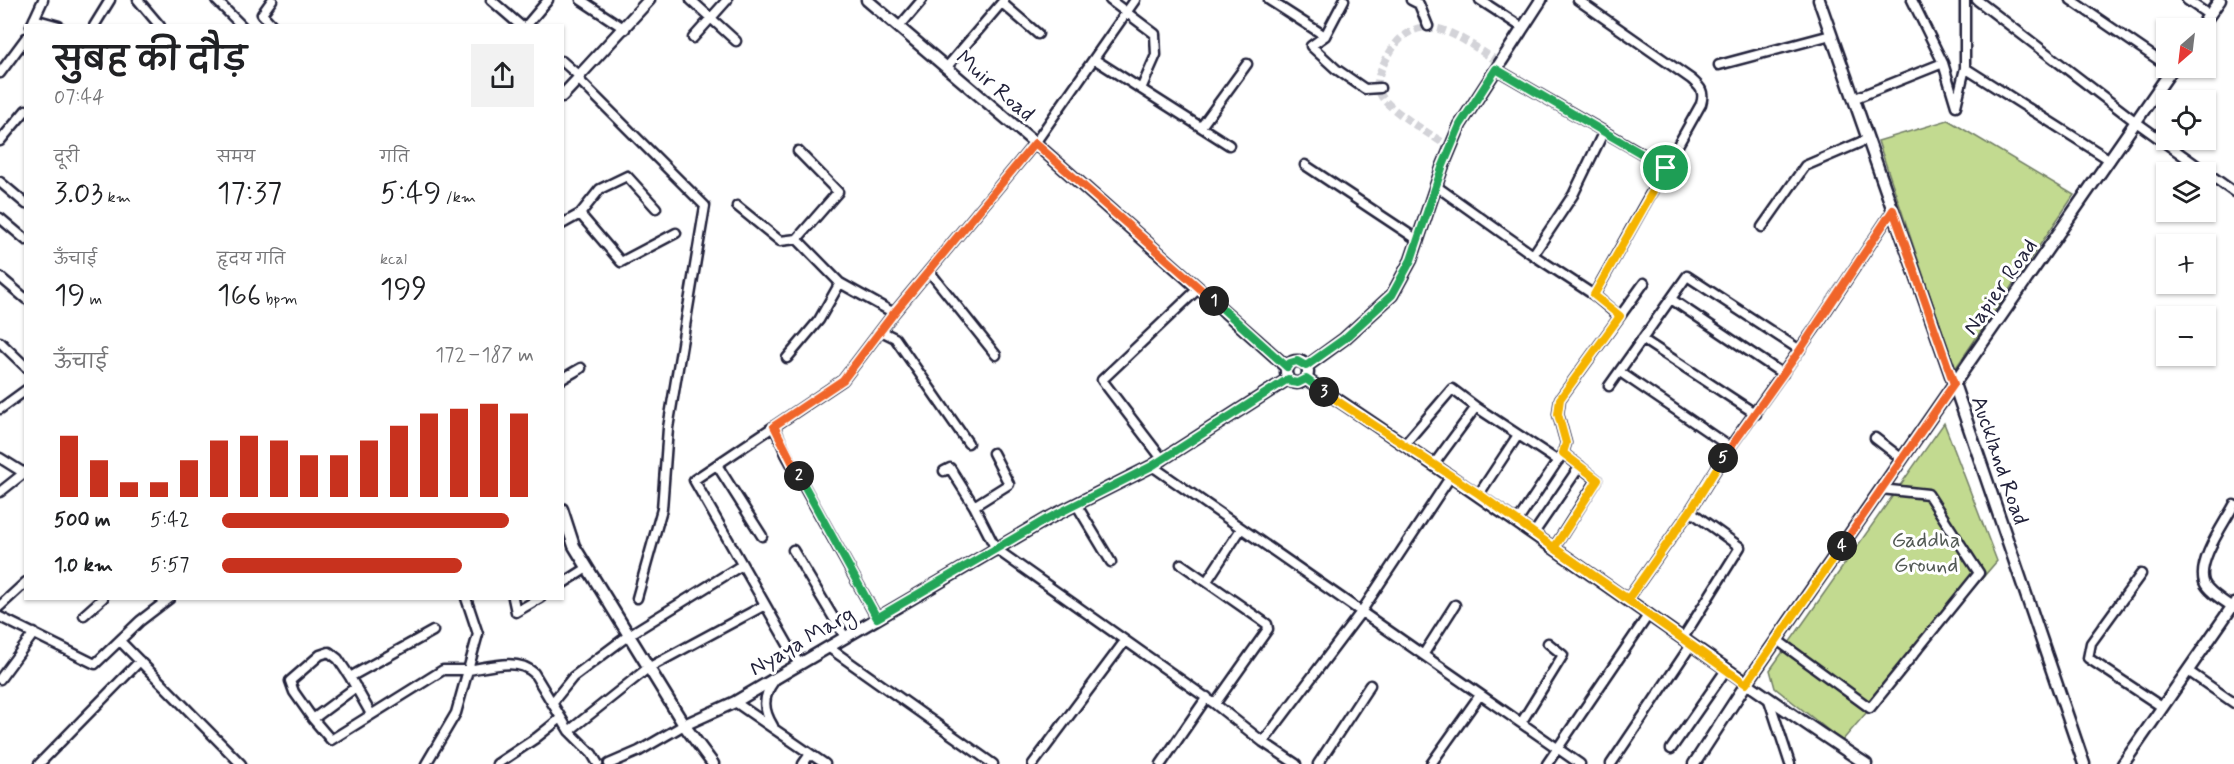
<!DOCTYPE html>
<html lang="hi">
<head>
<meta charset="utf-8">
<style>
	:root { --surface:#fff; --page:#f2f2f2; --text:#202124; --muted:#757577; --accent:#c8321e }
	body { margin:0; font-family:Mynerve,"Playpen Sans Deva",sans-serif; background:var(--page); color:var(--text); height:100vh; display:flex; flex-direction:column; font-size:22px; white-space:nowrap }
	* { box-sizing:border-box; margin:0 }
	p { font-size:20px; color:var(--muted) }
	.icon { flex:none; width:33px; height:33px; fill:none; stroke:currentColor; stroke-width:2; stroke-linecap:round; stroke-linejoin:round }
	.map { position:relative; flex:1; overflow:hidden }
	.panel { position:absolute; left:24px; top:24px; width:540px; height:576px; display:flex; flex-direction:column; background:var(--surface); border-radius:0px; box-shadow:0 2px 4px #0004 }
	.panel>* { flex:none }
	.needle { width:39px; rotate:208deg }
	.buttons { position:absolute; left:2156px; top:18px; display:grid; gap:12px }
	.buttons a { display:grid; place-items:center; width:60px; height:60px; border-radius:0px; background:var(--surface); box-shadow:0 2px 4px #0004; font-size:30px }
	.pin { position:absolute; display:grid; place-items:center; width:51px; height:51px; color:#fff; margin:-26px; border:3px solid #fff; border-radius:50%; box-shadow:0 2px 6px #0007 }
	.km { position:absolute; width:30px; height:30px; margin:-15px; border-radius:50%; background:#222; color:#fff; font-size:16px; line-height:30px; text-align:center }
	.round { display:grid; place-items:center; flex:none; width:63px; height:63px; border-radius:0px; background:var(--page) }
	.summary { display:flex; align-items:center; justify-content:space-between; height:102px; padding:0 30px }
	h1 { font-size:33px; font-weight:600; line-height:45px }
	.figures { display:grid; grid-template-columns:repeat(3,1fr); gap:9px; height:102px; padding:6px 30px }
	.figures div { display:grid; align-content:center }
	.figures b { font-size:30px; font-weight:600 }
	.figures small { font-size:16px; font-weight:400 }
	.figures p { font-size:16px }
	.chart { height:168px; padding:12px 30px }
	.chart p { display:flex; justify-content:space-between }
	.chart svg { width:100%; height:108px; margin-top:6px; stroke:var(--accent); stroke-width:6 }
	ul { padding:0 30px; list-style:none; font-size:20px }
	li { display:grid; grid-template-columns:96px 72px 1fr; align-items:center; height:45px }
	li i { height:15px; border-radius:8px; background:var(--accent) }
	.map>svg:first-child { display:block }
</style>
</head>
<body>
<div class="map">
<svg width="2234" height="764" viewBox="0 0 2234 764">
	<rect width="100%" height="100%" fill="#fff"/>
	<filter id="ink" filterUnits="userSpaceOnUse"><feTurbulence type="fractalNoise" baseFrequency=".0167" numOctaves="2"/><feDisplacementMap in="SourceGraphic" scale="12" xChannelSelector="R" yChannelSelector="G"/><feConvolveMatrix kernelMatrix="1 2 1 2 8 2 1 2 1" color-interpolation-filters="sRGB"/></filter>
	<g filter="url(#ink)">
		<!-- green -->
		<path fill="#c2da90" stroke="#727e66" stroke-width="1.5" d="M1948 120 2074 195 1955 369 1878 141Z
			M1944 423 1997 561 1842 741 1775 688 1770 670Z"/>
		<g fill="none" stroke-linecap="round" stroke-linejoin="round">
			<!-- street-tunnel -->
			<path stroke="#d3d3d8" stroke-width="8" stroke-dasharray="8 4" stroke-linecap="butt" d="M1451 148C1435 137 1388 110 1381 95 1374 81 1381 68 1388 56 1418 0 1463 40 1500 63"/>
			<!-- street casing -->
			<g stroke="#22223b" stroke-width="13">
				<path id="street" d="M138 0 160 26
					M216 0 242 26
					M272 0 262 14 273 26
					M491 0 521 26
					M581 0 625 29
					M691 0 736 41
					M1110 0 1155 34 1156 55 1141 89
					M1269 0 1325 36 1311 46 1336 69 1365 89 1380 88
					M1411 0 1419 4 1428 26
					M1480 0 1523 28
					M1578 0 1691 79C1700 87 1705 91 1701 104L1594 295
					M1912 0 1943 63 1956 106 1965 68V0
					M1977 0 2136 122 2234 192
					M2071 0 2166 65
					M2187 0 2209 15
					M1002 3 1038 34
					M34 19 59 26
					M31 26 43 0
					M94 26 110 0
					M526 26 548 0
					M899 27 922 0
					M1325 36 1344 0
					M693 38 727 0
					M1094 59 1229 145
					M562 61 579 76
					M1719 65 1831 35
					M946 68 1004 0
					M1965 68 2110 160
					M1496 69 1667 168
					M0 73 26 38
					M578 79 705 206 668 428 662 509 637 598
					M1853 99 1943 63
					M1201 127 1247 64
					M0 141 26 110
					M1305 165 1418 240
					M0 182 26 204
					M1436 186 1533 255 1594 295 1619 316
					M737 206 780 241 797 239 840 283 894 313
					M580 214 621 262 676 233
					M0 218 26 240
					M562 224 580 214 600 189 627 176 656 208
					M1762 227 1805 166 1868 139
					M797 239 838 192 798 151
					M1533 255 1573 195 1604 131
					M929 271 996 355
					M0 277 26 299
					M1671 299 1783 374
					M881 331 895 338 968 443
					M1642 339 1756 414
					M0 342 26 367
					M787 358 819 320 840 283
					M1620 372 1730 447
					M562 379 581 368
					M1609 386 1687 276 1800 350
					M0 409 26 390
					M774 426 786 454 877 618
					M1875 438 1902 459
					M1404 445 1452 389 1476 407 1558 461
					M0 458 24 473 26 471
					M1163 460 1102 380 1199 288
					M1434 464 1476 407
					M717 465 762 536
					M1152 466 1580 764
					M944 471 950 468 974 506 996 549 1215 704 1263 742 1296 764
					M0 492 24 473 26 474
					M1479 494 1518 435
					M1076 504 1111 562
					M974 506 1009 484 993 453
					M1517 522 1563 453 1566 443 1558 414 1560 399 1644 283
					M1534 533 1580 466
					M1554 548 1597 480 1563 453
					M793 550 845 637
					M1181 564 1267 624 1268 629 1215 704
					M2141 574 2091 643 2088 658 2162 707
					M1207 581 1241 529
					M562 584 587 568
					M513 598 516 612 540 598
					M1628 599 1690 511 1730 447 1815 328 1893 210
					M0 606 26 582
					M2232 607C2224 601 2208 592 2204 582 2197 561 2224 524 2234 505
					M84 615 103 598
					M0 617 95 664 140 621 170 598
					M1683 638 1740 547 1690 511
					M1777 640 1870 708 1979 573 1928 494 1881 489
					M120 641 241 764
					M828 647 993 764
					M1423 655 1455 605
					M799 664 694 480 843 380 894 313 1035 143 1135 0
					M2188 671 2234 703
					M350 677 338 659 329 652 320 655 290 681 294 692 313 719 356 687
					M0 679 34 633
					M1769 700 1790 764
					M735 702 825 764
					M552 703 573 677 629 635 742 565
					M371 714 350 677 433 631
					M313 719 331 740 443 670H468L478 634 466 598
					M1521 723 1563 655 1548 643
					M773 726C763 710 762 697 774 681
					M569 731 648 668 765 605
					M1263 742 1361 612 1451 476
					M1671 749 1726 670
					M39 764 140 661
					M426 764 456 713 468 670C489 667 517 657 534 673L569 731 592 754 598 764
					M497 764 536 738 561 718
					M609 764 639 751 684 725
					M803 764 810 754
					M1033 764 1125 641
					M1161 764 1207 697
					M1318 764 1370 685
					M1431 764 1480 695
					M1547 764 1649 614
					M1611 764 1691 645"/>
			</g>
			<!-- secondary casing -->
			<g stroke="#22223b" stroke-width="15">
				<path id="secondary" d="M867 0 1035 143 1287 367
					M1819 0 1954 384 2084 764
					M2200 28 2220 0
					M562 96 578 79 579 76 649 0
					M1286 372a11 11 0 1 1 22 0a11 11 0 1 1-22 0Z
					M1307 366 1344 339 1392 295 1411 260 1442 168 1460 125 1541 0
					M1306 379C1496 503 1677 639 1866 764
					M562 509 574 546 684 725 713 764
					M684 725 735 702 1047 519 1152 466 1288 379
					M1694 764 1746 684 2173 68
					M2123 764 2234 604"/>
			</g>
			<!-- street -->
			<use href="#street" stroke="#fff" stroke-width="8"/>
			<!-- secondary -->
			<use href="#secondary" stroke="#fff" stroke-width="10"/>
		</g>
	</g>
	<g fill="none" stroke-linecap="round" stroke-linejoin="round" filter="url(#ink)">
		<!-- split-1 casing -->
		<g stroke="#fff" stroke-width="12">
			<path id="split-1" d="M1214 301 1287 367 1290 363 1297 361 1306 366 1344 339 1392 295 1411 260 1442 168 1460 125 1496 69 1666 168"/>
		</g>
		<!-- split-2 casing -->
		<g stroke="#fff" stroke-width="12">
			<path id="split-2" d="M799 476 774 426 843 380 894 313 1035 143 1214 301"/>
		</g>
		<!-- split-3 casing -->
		<g stroke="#fff" stroke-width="12">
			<path id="split-3" d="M799 476 877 618 1047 519 1152 466 1288 379 1291 382 1298 383 1306 379 1324 392"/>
		</g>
		<!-- split-4 casing -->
		<g stroke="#fff" stroke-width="12">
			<path id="split-4" d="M1324 392 1479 494 1746 684 1842 546"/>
		</g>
		<!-- split-5 casing -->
		<g stroke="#fff" stroke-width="12">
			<path id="split-5" d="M1723 458 1800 350 1893 210 1954 384 1842 546"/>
		</g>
		<!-- split-6 casing -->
		<g stroke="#fff" stroke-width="12">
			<path id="split-6" d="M1666 168 1594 295 1620 316 1560 399 1558 414 1566 443 1563 453 1598 480 1554 548 1628 599 1690 511 1723 458"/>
		</g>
		<!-- split-1 -->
		<use href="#split-1" stroke="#22a559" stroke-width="8"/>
		<!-- split-2 -->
		<use href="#split-2" stroke="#f0652b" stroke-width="8"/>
		<!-- split-3 -->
		<use href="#split-3" stroke="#22a559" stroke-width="8"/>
		<!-- split-4 -->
		<use href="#split-4" stroke="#f5b400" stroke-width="8"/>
		<!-- split-5 -->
		<use href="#split-5" stroke="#f0652b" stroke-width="8"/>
		<!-- split-6 -->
		<use href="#split-6" stroke="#f5b400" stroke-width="8"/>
	</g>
	<g text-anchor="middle" stroke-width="6" stroke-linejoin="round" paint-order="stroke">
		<!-- street labels -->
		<g font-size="22" fill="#22223b" stroke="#fff">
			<text transform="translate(996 85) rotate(41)" y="8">Muir Road</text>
			<text transform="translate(1999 286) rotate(-55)" y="8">Napier Road</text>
			<text transform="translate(2001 460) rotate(71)" y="8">Auckland Road</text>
			<text transform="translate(801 640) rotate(-30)" y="8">Nyaya Marg</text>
		</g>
		<!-- park labels -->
		<g font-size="22" fill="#525954" stroke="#fff">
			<text x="1926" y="547">Gaddha<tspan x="1926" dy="25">Ground</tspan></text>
		</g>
	</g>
</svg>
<div class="buttons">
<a><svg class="needle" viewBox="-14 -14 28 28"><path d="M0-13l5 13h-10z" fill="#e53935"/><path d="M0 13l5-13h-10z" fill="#757577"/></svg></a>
<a><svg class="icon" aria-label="locate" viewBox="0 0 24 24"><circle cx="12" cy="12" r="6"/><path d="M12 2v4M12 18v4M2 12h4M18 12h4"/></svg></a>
<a><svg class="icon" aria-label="layers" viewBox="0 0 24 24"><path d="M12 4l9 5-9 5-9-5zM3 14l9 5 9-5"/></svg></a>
<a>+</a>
<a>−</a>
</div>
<div class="pin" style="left:1666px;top:168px;background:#1e9e55"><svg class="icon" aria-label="arrive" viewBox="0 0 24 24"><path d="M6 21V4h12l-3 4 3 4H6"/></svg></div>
<b class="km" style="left:1214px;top:301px">1</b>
<b class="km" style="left:799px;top:476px">2</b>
<b class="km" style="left:1324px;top:392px">3</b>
<b class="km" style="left:1842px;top:546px">4</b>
<b class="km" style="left:1723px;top:458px">5</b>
<section class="panel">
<div class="summary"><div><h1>सुबह की दौड़</h1><p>07:44</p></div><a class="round"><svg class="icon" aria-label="share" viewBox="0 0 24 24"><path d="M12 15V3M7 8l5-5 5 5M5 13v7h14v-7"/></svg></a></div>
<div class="figures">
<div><p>दूरी</p><b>3.03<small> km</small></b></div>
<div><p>समय</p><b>17:37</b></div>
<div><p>गति</p><b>5:49<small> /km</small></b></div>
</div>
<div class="figures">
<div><p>ऊँचाई</p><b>19<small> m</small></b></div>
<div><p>हृदय गति</p><b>166<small> bpm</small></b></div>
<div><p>kcal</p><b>199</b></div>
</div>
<div class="chart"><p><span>ऊँचाई</span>172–187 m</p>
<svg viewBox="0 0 160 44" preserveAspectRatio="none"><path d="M5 44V19M15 44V29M25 44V38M35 44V38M45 44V29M55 44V21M65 44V19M75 44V21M85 44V27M95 44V27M105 44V21M115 44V15M125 44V10M135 44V8M145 44V6M155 44V10"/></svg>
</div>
<ul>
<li><b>500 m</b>5:42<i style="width:92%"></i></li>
<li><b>1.0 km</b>5:57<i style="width:77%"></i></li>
</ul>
</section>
</div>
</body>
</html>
